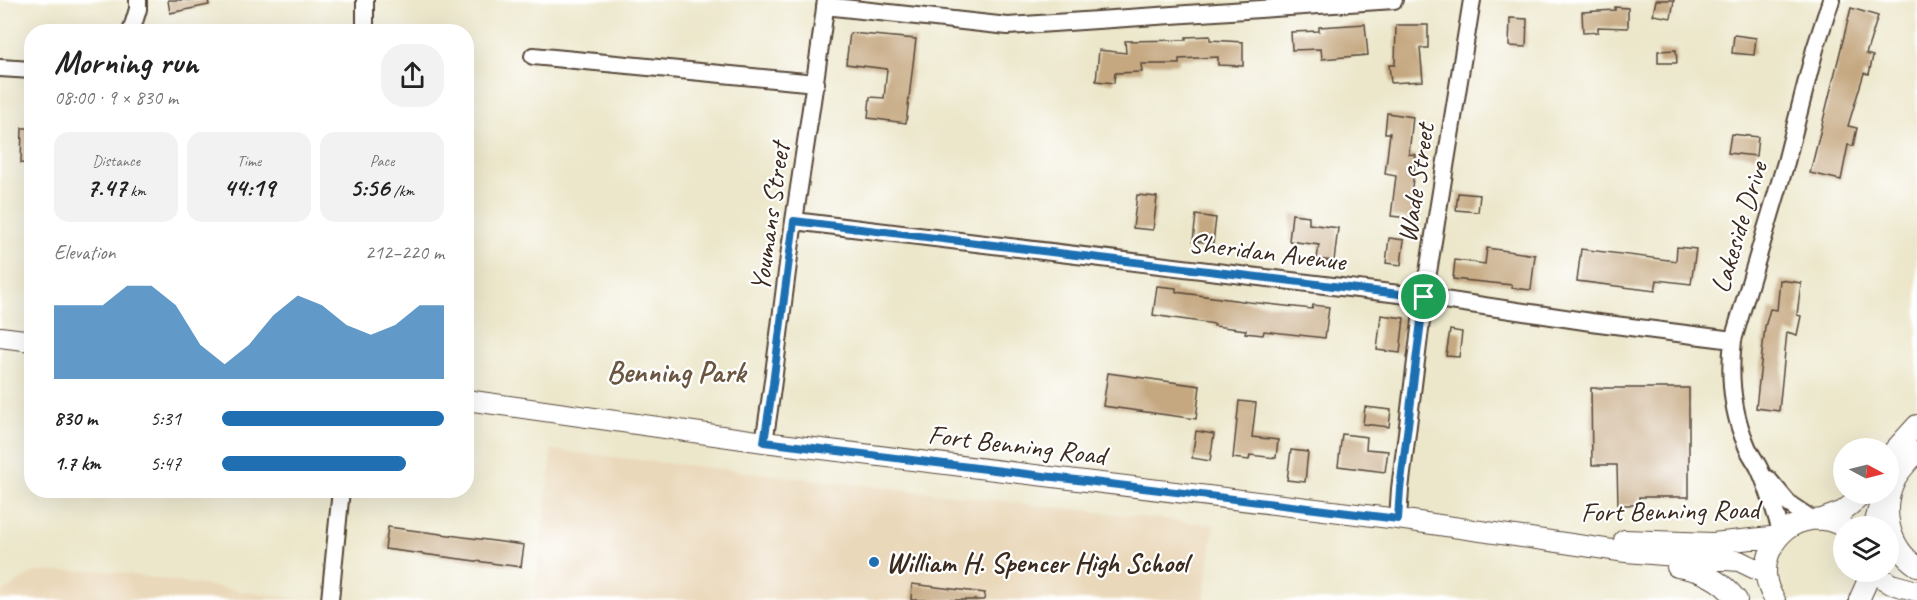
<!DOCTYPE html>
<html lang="en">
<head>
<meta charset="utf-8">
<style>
	:root { --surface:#fff; --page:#f2f2f2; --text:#222; --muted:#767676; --accent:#1f6fb2 }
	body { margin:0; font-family:Caveat,sans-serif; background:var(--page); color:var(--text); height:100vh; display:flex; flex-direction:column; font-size:22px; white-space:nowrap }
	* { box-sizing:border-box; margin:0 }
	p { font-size:20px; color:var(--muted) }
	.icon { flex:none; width:33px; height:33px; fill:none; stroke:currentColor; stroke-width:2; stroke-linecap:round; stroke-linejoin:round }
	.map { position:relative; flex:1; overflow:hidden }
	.drawer { position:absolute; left:24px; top:24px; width:450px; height:474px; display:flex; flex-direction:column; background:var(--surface); border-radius:24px; box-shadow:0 6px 24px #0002 }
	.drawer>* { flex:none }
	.needle { width:39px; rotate:97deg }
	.buttons { position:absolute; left:1833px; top:438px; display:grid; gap:12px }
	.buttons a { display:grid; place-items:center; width:66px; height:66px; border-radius:50%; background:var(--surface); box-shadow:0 6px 24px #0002; font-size:30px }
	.pin { position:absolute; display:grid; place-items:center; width:51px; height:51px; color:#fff; margin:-26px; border:3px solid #fff; border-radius:50%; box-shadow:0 2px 6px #0007 }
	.round { display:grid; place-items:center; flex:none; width:63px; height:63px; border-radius:24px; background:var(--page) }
	.headline { display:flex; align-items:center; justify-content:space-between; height:102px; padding:0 30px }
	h1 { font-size:33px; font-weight:700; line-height:45px }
	.metrics { display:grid; grid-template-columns:repeat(3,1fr); gap:9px; height:102px; padding:6px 30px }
	.metrics div { display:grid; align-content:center; border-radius:15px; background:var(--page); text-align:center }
	.metrics b { font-size:26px; font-weight:700 }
	.metrics small { font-size:16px; font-weight:400 }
	.metrics p { font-size:16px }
	.chart { height:168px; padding:12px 30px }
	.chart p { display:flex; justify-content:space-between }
	.chart svg { width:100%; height:108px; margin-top:6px; fill:var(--accent); opacity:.7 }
	ul { padding:0 30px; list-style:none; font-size:20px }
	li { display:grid; grid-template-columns:96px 72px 1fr; align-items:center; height:45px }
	li i { height:15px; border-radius:8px; background:var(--accent) }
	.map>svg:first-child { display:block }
</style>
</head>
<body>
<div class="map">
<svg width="1917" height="600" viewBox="0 0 1917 600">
	<rect width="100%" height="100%" fill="#fff"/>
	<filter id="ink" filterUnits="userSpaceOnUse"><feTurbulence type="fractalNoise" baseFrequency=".0167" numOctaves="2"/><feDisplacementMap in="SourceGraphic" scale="12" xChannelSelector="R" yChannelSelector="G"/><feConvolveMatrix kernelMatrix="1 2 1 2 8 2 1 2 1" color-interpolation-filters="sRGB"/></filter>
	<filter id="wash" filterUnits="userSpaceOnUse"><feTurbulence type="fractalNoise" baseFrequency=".008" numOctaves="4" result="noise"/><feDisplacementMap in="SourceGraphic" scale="24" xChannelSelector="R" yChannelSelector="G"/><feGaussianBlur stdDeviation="1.35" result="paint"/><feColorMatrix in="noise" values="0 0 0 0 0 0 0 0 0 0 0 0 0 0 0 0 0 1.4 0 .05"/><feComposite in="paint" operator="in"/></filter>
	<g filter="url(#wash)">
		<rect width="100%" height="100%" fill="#ece7cb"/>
		<!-- built -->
		<path fill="#ead8ba" d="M552 450 1214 525 1203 600H534Z
			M101 570 304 600H0V594L34 572Z"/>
		<g id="blocks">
			<!-- building -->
			<path fill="#c5a780" d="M168 0H208L209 5 170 13Z
				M1656 0H1674L1671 18 1653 15Z
				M1615 7 1628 8V28L1598 27V32L1583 33 1582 12 1615 10Z
				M1851 8 1878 16 1866 54 1873 56 1869 74 1864 73 1848 126 1857 128 1853 146 1848 145 1841 180 1810 173Z
				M1510 18 1527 19 1526 47 1509 46Z
				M1365 24 1368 55 1322 59 1321 49 1292 50 1291 32 1319 31V27Z
				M1396 25H1428V48H1420L1423 81 1391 83 1389 65H1395Z
				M850 33 916 39 906 123 868 118 870 97 884 98 887 69 846 64Z
				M1734 35 1756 38 1754 55 1732 53Z
				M1210 36V40L1243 42V66L1218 65V57L1179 59V64H1141L1142 72 1115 73 1114 83 1096 81 1099 50 1126 53 1125 41 1186 40V37Z
				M1676 50 1677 63H1658V51Z
				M1387 113 1413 117 1409 154 1416 155 1411 195 1420 196 1417 219 1391 216 1396 176 1385 174 1390 133H1385Z
				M22 128H32V164L21 163Z
				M1731 134 1758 137 1756 156 1728 153Z
				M1458 193 1480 195 1478 212 1456 210Z
				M1137 195 1157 197 1153 230 1133 228Z
				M1292 214 1309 216V224L1338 228 1334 261 1317 259 1319 245 1289 241Z
				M1196 215 1216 218 1213 243 1193 241Z
				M1389 238 1404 240 1401 265 1386 263Z
				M1677 247 1696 249 1691 284 1657 280 1655 291 1577 281 1581 249 1676 261Z
				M1487 248 1535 255 1531 290 1512 288V285L1453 279 1455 260 1485 264Z
				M1780 280 1801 283 1797 315 1801 316 1797 335 1787 332 1779 411 1756 408 1765 327 1770 309 1777 310Z
				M1157 286 1176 288V292L1249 302 1312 309 1313 305 1329 307 1325 338 1264 331 1263 335 1245 333 1246 330 1214 326 1215 324 1153 315Z
				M1381 315 1404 318 1400 353 1377 350Z
				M1450 330 1462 332 1459 357 1446 356Z
				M1108 373 1200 386 1196 419 1103 406Z
				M1591 388H1689V497H1639V505H1618L1617 465H1592Z
				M1239 401 1256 403 1252 437 1278 440 1276 458 1250 455 1249 460 1233 458Z
				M1365 407 1391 410 1389 427 1363 424Z
				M1196 431 1214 434 1210 461 1192 458Z
				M1342 434 1367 437 1366 449 1388 451 1385 472 1338 466Z
				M1291 450 1308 452 1305 482 1287 480Z
				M388 527 524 545 521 567 385 549Z
				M912 584 985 593 984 600H911Z"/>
		</g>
	</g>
	<g filter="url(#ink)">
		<use href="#blocks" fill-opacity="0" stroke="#564638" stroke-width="1.5"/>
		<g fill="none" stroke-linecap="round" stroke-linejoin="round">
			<!-- minor casing -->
			<g stroke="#564638" stroke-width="20">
				<path id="minor" d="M825 6 1008 26 1394 0
					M131 32 138 9V0
					M365 32V0
					M533 56 816 83
					M0 68 32 70
					M794 221 1424 297 1591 322 1733 340
					M764 442C776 369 783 295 794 221 805 147 817 74 826 0
					M1768 479 1789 504 1813 520
					M1398 519 1400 489 1424 297 1472 0
					M1782 534C1775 512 1769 489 1759 468 1755 460 1749 453 1746 444 1732 411 1729 375 1733 340L1786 162 1815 49 1831 0
					M330 600 341 490"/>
			</g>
			<!-- tertiary casing -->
			<g stroke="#564638" stroke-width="22">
				<path id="tertiary" d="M0 337 32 341
					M466 400 764 442 1398 519 1626 552 1739 561 1766 574
					M1917 452C1910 461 1901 469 1896 478 1880 508 1889 548 1917 566
					M1888 457 1917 425
					M1819 520 1843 511 1864 494
					M1874 526 1878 510 1885 495
					M1624 540 1713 543 1780 536
					M1677 567C1702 571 1721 579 1737 600
					M1872 572 1891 584 1917 591
					M1775 600C1753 569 1774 524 1811 520 1823 518 1833 522 1844 527
					M1859 600 1867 582 1868 572"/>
			</g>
			<!-- minor -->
			<use href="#minor" stroke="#fff" stroke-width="16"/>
			<!-- tertiary -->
			<use href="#tertiary" stroke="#fff" stroke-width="20"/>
		</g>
	</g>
	<g fill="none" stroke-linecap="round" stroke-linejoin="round" filter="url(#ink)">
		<!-- route casing -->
		<g stroke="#fff" stroke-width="12">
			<path id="route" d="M794 221 1424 297 1400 489 1398 519 764 442 773 384Z"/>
		</g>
		<!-- route -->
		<use href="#route" stroke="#1f6fb2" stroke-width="8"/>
	</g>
	<!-- markers -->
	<circle fill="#1f6fb2" stroke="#fff" stroke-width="2" cx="874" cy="562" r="6"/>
	<g text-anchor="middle" stroke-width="4.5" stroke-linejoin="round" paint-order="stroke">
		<!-- street labels -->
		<g font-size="28" fill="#3b2a1e" stroke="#fff">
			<text transform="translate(1415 183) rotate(-81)" y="10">Wade Street</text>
			<text transform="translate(769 217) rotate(-82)" y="10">Youmans Street</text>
			<text transform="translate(1738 227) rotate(-73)" y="10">Lakeside Drive</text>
			<text transform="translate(1267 251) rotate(7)" y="10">Sheridan Avenue</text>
			<text transform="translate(1017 444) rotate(7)" y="10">Fort Benning Road</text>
			<text transform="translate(1670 510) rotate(-1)" y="10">Fort Benning Road</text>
		</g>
		<!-- poi labels -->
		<g font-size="28" font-weight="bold" fill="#3b2a1e" stroke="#fff" text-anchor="start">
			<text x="886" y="572">William H. Spencer High School</text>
		</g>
		<!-- neighbourhood labels -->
		<g font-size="30" font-weight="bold" fill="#6b5640" stroke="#fff">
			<text x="676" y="382">Benning Park</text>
		</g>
	</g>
</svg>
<div class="buttons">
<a><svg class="needle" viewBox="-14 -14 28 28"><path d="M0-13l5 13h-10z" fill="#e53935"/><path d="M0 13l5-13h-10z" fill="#767676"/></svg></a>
<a><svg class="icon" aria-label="layers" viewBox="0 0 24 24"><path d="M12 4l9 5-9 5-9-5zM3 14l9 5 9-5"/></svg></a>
</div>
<div class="pin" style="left:1424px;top:297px;background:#1e9e55"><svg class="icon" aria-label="arrive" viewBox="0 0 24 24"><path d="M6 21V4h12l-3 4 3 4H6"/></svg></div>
<section class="drawer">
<div class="headline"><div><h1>Morning run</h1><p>08:00 · 9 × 830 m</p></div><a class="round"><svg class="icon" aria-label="share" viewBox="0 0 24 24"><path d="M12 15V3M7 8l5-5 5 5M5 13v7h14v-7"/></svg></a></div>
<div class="metrics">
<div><p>Distance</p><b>7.47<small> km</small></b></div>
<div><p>Time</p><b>44:19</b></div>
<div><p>Pace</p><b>5:56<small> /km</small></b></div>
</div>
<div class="chart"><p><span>Elevation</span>212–220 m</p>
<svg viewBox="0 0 160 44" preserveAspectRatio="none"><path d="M0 44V14L10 14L20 14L30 6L40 6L50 14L60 30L70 38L80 30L90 18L100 10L110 14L120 22L130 26L140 22L150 14L160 14V44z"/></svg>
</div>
<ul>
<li><b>830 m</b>5:31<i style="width:100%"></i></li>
<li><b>1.7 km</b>5:47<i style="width:83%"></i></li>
</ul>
</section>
</div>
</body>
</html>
